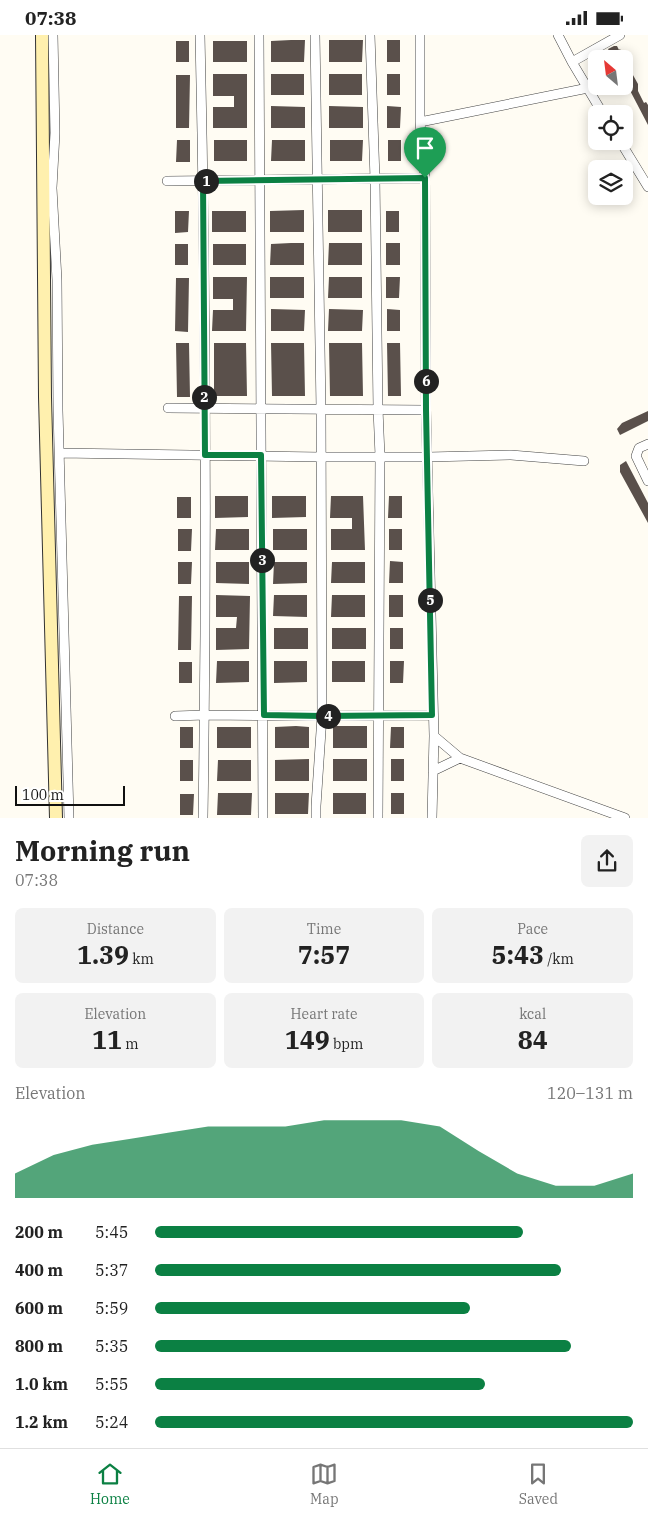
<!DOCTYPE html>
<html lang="en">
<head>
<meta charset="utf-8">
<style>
	:root { --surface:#fff; --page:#f2f2f2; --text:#222; --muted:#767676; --line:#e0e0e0; --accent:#0b8043 }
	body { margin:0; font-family:"IBM Plex Serif",serif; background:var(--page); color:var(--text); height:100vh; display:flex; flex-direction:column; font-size:19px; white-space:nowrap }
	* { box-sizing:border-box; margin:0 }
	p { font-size:16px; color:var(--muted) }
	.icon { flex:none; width:28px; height:28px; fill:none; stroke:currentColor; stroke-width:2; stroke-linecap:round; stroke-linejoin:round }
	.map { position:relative; height:783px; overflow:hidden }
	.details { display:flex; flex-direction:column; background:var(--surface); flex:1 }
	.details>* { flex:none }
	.needle { width:32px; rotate:332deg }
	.tools { position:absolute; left:588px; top:15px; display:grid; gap:10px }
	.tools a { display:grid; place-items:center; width:45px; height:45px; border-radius:8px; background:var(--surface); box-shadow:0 2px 12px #0003; font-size:25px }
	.scale { position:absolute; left:15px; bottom:12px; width:110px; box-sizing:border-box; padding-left:5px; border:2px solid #101010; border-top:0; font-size:14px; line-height:18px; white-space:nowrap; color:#101010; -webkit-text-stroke:4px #fff; paint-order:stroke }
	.pin { position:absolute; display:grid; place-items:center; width:42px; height:42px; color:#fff; margin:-51px -21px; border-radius:50% 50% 50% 0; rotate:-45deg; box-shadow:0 0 5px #0007 }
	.pin .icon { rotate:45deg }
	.km { position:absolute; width:25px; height:25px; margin:-12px; border-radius:50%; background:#222; color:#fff; font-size:14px; line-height:25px; text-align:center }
	.round { display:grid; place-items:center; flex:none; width:52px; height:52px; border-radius:8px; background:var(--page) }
	.headline { display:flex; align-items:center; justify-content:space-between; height:85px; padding:0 15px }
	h1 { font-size:28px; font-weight:700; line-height:38px }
	.metrics { display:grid; grid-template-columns:repeat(3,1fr); gap:8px; height:85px; padding:5px 15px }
	.metrics div { display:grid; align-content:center; border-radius:8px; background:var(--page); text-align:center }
	.metrics b { font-size:25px; font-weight:700 }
	.metrics small { font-size:14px; font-weight:400 }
	.metrics p { font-size:14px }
	.chart { height:140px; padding:10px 15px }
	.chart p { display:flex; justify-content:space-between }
	.chart svg { width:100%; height:90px; margin-top:5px; fill:var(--accent); opacity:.7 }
	ul { padding:0 15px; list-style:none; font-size:16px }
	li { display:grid; grid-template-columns:80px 60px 1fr; align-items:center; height:38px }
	li i { height:12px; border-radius:6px; background:var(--accent) }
	.status { display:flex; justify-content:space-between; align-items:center; height:35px; padding:0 25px; background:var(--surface); direction:ltr }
	.status svg { height:14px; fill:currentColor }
	.menu { display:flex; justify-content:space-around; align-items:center; height:70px; border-top:1px solid var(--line); background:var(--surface); font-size:14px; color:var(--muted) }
	.menu a { display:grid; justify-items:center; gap:2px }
	.menu .on { color:var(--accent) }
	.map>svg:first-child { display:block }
</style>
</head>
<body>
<div class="status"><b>07:38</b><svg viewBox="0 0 49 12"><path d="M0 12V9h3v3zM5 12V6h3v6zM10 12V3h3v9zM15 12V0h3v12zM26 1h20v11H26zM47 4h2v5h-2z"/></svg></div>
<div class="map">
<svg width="648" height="783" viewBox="0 0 648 783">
	<rect width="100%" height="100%" fill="#fffcf3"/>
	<!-- building -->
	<path fill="#5a504b" d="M291 5H305L304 27H271V6Z
		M329 5H363L362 27H329Z
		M387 5H400V27H387Z
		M176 6H189V27H176Z
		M213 6H247V27H213Z
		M614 11H617L619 15 620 14 625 24H613L608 14Z
		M624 24 638 49V56L644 68 646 67 648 70V90L624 44Z
		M213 39H247V93H213V72H234V61H213Z
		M271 39H304V60H271Z
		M329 39H362V60H329Z
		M387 39H400V60H387Z
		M176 40H190L189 93H176Z
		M271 71 305 72V93H271Z
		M329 71 363 72V93H329Z
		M387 71 401 72 400 93H387Z
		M177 105H190V127H176Z
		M214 105H247V126H214Z
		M272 105H305V126H271Z
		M330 105H363L362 126H330Z
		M388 105H401V126H388Z
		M304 175V197H270V176Z
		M328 175H362V197H328Z
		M175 176H189L188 197 175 198Z
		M212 176H246V197H212Z
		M386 176H399V197H386Z
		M291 208H304V230H270L271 209Z
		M329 208H362V230H328Z
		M386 208H400V230H386Z
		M175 209H188V230H175Z
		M213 209H246V230H213Z
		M213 242H247L246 296H212L213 275H233V264H213Z
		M270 242H304V263H270Z
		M329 242H362V263H328Z
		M386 242H400L399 263H386Z
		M176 243H189L188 297 175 296Z
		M271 274 305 275 304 296H271Z
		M329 274 363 275 362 296H328Z
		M387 274 400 275V296H387Z
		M176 308H189L190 362H177Z
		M214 308H246L247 361H214Z
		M271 308H304L305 361H272Z
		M329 308H362L363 361H330Z
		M387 308H400L401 361H388Z
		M648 376V386L620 400 617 394 622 388Z
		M626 426 648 468V488L620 437V430Z
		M215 461H248V482L215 483Z
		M272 461H306V482L272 483Z
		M331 461H363L365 515H331V494H352V483H330Z
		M389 461H402V483H388Z
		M177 462H191V483H177Z
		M178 494H192L191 516H178Z
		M216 494H249V515H215Z
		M273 494H307V515H273Z
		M389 494H402V515H389Z
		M390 526 403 527V548H389Z
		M178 527H192L191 549H178Z
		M216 527H249V549L216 548Z
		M274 527H307V548L273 549Z
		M332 527H365V548H331Z
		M216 560 250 561 249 614 216 615V593H236L237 582H216Z
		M274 560H307V582L273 581Z
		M332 560H365V582H331Z
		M389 560H403V582H389Z
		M179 561H192L191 615H178Z
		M274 593H308V614H274Z
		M332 593H366V614H332Z
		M390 593H403V614H390Z
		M217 626H249V647L216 648Z
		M274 626H307V647L274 648Z
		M332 626H365V647H332Z
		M390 626H404L403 648H390Z
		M179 627H192V648H179Z
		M296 691 309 692V713H275V692Z
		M333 691H367V713H333Z
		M180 692H193V713H180Z
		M217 692H251V713H217Z
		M391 692H404V713H390Z
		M309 724V746H275V725Z
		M333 724H367V746H333Z
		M391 724H404V746H391Z
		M180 725H193V746H180Z
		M218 725H251V746H217Z
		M218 758H252L251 780H217Z
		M275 758H309L308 779H275Z
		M333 758H366V779H333Z
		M391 758H404V779H391Z
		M180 759H194L193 780H180Z"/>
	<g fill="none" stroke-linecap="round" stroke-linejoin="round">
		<!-- street casing -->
		<g stroke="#434343" stroke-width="10">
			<path id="street" d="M53 0 55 98 52 153 57 245 58 375 69 783
				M200 0C206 261 207 522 203 783
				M259 0 263 783
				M315 0 321 374 322 681 316 771V783
				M370 0 375 144 378 374 380 421 378 783
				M420 0V87L425 143 426 375 434 701 432 783
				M558 0 572 27 603 79
				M572 27 620 0
				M420 87 588 53
				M620 106 648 152
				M167 146 425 143
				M168 373 426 375
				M648 409 639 413 636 421 648 446
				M60 418 321 422H428L511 420 584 426
				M175 681 205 680 322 681 433 680
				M434 701 460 723 625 783
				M433 736 460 723"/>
		</g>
		<!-- secondary casing -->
		<g stroke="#323232" stroke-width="14">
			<path id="secondary" d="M42 0 45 362 56 783"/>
		</g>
		<!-- street -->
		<use href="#street" stroke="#fff" stroke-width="9"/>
		<!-- secondary -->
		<use href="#secondary" stroke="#fff0ae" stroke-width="12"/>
	</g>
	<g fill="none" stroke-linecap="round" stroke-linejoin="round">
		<!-- route casing -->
		<g stroke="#fff" stroke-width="10">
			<path id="route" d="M425 143 426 375 432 680 322 681 264 680 261 420H205L203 146Z"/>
		</g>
		<!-- route -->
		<use href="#route" stroke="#0b8043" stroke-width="6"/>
	</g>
</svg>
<div class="tools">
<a><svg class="needle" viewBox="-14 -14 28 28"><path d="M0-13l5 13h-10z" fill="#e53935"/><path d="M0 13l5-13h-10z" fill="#767676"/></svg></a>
<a><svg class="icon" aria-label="locate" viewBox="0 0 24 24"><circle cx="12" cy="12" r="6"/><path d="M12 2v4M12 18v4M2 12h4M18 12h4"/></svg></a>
<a><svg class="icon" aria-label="layers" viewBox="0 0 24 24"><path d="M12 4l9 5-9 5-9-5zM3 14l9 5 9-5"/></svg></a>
</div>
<div class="scale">100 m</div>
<div class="pin" style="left:425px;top:143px;background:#1e9e55"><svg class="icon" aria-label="arrive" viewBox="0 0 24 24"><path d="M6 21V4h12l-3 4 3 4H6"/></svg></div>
<b class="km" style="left:206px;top:146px">1</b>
<b class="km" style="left:204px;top:362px">2</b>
<b class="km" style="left:262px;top:525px">3</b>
<b class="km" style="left:328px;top:681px">4</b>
<b class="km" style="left:430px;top:565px">5</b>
<b class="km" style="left:426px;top:346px">6</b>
</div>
<section class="details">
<div class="headline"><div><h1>Morning run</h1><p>07:38</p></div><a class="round"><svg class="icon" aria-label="share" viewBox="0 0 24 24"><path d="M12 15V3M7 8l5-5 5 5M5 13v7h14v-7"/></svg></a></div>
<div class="metrics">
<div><p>Distance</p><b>1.39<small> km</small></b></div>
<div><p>Time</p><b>7:57</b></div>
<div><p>Pace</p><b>5:43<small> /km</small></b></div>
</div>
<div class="metrics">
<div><p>Elevation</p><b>11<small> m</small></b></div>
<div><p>Heart rate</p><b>149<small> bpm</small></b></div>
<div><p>kcal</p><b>84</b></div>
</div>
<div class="chart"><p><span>Elevation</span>120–131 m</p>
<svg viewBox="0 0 160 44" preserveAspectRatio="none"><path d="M0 44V32L10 23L20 18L30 15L40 12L50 9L60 9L70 9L80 6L90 6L100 6L110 9L120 21L130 32L140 38L150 38L160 32V44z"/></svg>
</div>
<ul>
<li><b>200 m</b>5:45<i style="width:77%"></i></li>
<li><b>400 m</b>5:37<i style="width:85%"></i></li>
<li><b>600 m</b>5:59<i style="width:66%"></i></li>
<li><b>800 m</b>5:35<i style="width:87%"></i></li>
<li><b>1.0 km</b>5:55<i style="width:69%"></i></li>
<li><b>1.2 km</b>5:24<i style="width:100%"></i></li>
</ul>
</section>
<nav class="menu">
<a class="on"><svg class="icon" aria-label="home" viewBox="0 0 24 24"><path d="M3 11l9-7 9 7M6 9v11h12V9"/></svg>Home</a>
<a><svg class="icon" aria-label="map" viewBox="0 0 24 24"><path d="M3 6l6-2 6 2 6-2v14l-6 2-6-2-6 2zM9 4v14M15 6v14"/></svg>Map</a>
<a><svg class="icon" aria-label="saved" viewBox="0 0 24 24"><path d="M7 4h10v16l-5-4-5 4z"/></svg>Saved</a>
</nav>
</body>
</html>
